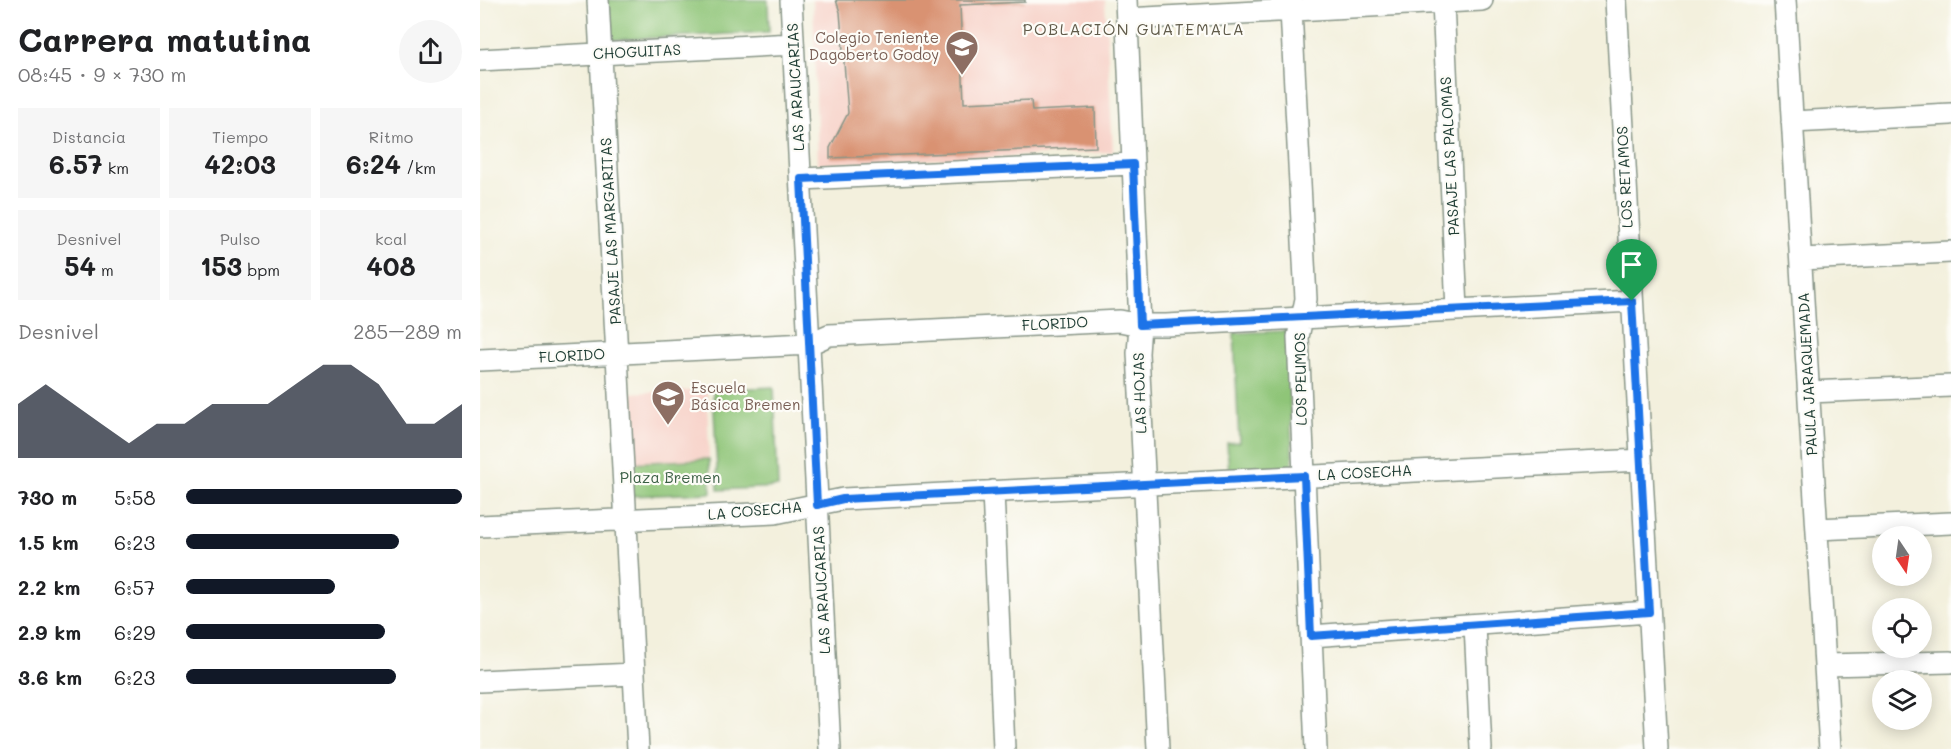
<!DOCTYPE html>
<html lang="es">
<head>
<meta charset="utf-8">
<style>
	:root { --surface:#fff; --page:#f6f6f6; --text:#202124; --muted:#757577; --accent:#111827 }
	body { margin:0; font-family:Mali,sans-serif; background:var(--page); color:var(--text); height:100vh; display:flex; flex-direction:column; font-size:22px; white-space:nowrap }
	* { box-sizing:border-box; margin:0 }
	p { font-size:20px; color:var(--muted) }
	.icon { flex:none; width:33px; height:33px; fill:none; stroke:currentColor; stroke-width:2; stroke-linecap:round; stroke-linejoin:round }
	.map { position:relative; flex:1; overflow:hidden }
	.panel { display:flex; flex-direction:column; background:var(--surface); width:480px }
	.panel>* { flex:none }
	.needle { width:39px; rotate:167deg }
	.buttons { position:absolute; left:1392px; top:526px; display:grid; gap:12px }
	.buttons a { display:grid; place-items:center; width:60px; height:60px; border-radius:50%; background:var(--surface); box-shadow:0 3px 15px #0003; font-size:30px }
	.pin { position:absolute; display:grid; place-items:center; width:51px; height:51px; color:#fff; margin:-62px -26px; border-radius:50% 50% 50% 0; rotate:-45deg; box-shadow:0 0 6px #0007 }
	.pin .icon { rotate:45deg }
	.round { display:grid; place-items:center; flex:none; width:63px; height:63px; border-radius:32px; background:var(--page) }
	.head { display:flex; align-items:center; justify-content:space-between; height:102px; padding:0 18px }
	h1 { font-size:33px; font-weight:700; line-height:45px }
	.stats { display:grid; grid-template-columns:repeat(3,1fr); gap:9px; height:102px; padding:6px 18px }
	.stats div { display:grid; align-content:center; border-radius:0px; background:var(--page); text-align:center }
	.stats b { font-size:26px; font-weight:700 }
	.stats small { font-size:16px; font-weight:400 }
	.stats p { font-size:16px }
	.chart { height:168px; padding:12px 18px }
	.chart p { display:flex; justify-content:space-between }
	.chart svg { width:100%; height:108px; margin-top:6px; fill:var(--accent); opacity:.7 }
	ul { padding:0 18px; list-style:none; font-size:20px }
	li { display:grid; grid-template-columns:96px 72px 1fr; align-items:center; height:45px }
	li i { height:15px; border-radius:8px; background:var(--accent) }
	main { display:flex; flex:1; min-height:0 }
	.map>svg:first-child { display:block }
</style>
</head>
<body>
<main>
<section class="panel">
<div class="head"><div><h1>Carrera matutina</h1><p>08:45 · 9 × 730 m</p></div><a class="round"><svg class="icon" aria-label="share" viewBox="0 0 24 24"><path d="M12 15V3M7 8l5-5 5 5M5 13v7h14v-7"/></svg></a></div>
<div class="stats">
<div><p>Distancia</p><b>6.57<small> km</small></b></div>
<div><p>Tiempo</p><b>42:03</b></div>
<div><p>Ritmo</p><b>6:24<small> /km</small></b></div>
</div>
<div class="stats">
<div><p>Desnivel</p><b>54<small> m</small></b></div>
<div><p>Pulso</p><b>153<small> bpm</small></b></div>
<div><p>kcal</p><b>408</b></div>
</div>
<div class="chart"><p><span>Desnivel</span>285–289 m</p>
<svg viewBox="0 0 160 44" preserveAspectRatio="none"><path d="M0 44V22L10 14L20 22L30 30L40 38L50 30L60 30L70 22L80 22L90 22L100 14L110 6L120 6L130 14L140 30L150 30L160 22V44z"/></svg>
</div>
<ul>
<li><b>730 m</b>5:58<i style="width:100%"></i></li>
<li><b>1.5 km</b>6:23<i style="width:77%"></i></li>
<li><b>2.2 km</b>6:57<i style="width:54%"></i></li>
<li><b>2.9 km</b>6:29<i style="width:72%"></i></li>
<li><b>3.6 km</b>6:23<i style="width:76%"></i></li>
</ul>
</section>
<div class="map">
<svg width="1471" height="749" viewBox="0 0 1471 749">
	<rect width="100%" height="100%" fill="#fdfcf7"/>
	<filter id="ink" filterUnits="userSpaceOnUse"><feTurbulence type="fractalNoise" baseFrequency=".0167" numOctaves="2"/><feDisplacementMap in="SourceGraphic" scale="12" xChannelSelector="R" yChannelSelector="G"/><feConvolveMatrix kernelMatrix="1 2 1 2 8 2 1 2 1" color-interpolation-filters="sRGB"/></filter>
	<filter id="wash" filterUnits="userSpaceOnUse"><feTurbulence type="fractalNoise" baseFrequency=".008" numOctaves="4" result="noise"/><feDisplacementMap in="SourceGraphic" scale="24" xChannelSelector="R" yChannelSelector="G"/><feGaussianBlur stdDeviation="1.35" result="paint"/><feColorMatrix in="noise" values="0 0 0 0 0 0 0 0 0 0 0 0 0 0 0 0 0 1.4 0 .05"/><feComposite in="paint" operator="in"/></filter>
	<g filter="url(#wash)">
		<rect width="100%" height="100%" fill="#f3f0dd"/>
		<!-- built -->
		<path fill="#f7d1c8" d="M333 0H625L633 152 338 164Z
			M227 390 229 459 150 463 147 393Z"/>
		<!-- green -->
		<path fill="#8fc578" stroke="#578156" stroke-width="1.5" d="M126 0H288L289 32 129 40Z
			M807 331 813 469 749 472 747 443 759 442 754 333Z
			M294 387 298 487 238 490 233 390Z
			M229 459 231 493 151 496 150 463Z"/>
		<g id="blocks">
			<!-- building -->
			<path fill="#d99272" d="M356 0H545V2L480 5 484 103 551 100 552 111 615 108 616 147 350 158V148L368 113 360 12Z"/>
		</g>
	</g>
	<g filter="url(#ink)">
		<use href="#blocks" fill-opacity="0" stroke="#899688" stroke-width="1.5"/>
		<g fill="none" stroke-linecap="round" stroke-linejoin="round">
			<!-- minor casing -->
			<g stroke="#899688" stroke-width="24">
				<path id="minor" d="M118 0 158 749
					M311 0 350 749
					M646 0 660 325 658 353 678 749
					M1136 0 1177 749
					M1305 0 1350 749
					M963 2 977 310
					M811 10 826 299 818 337 836 749
					M647 19 1002 0
					M0 60 313 44
					M1312 122 1471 114
					M321 179 653 164
					M1321 259 1471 252
					M0 360 329 344 349 335 640 321 660 325H686L1152 301
					M1329 392 1471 386
					M513 491 524 749
					M0 526 295 513 363 499 1161 460
					M1337 529 1471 523
					M995 625 1001 749
					M831 636 1169 612
					M1345 665 1471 662
					M0 681 154 674"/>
			</g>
			<!-- minor -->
			<use href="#minor" stroke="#fff" stroke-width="21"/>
		</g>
	</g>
	<g fill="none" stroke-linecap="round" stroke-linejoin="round" filter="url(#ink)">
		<!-- route casing -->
		<g stroke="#fff" stroke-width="12">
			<path id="route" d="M653 164 660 325 1152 301 1169 612 831 636 824 476 363 499 337 505 321 179Z"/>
		</g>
		<!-- route -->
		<use href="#route" stroke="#1a73e8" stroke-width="8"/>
	</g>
	<!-- icons -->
	<defs>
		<g id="school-pin" transform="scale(1.725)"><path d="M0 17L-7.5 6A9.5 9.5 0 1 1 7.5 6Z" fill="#8d6e63" stroke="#fdfcf7"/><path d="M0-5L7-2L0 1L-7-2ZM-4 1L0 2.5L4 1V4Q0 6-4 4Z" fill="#fff"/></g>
	</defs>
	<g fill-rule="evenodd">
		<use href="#school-pin" x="482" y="47"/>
		<use href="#school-pin" x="188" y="397"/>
	</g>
	<g text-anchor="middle" stroke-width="4.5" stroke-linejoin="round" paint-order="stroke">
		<!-- education labels -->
		<g font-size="15" fill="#785e54" stroke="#fdfcf7" text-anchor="end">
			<text x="459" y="43">Colegio Teniente<tspan x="459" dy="17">Dagoberto Godoy</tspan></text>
			<text x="211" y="393" text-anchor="start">Escuela<tspan x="211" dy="17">Básica Bremen</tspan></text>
		</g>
		<!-- street labels -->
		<g font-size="15" fill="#1f3d34" stroke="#fdfcf7">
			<text transform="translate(157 52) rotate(-3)" y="5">CHOGUITAS</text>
			<text transform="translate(316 87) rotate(-93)" y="5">LAS ARAUCARIAS</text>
			<text transform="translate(970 156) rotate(-93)" y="5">PASAJE LAS PALOMAS</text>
			<text transform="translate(1145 177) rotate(-93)" y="5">LOS RETAMOS</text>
			<text transform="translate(131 231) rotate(-93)" y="5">PASAJE LAS MARGARITAS</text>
			<text transform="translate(575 324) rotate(-3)" y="5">FLORIDO</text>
			<text transform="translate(92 356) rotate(-3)" y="5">FLORIDO</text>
			<text transform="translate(1328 374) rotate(-93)" y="5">PAULA JARAQUEMADA</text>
			<text transform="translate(821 379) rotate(-91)" y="5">LOS PEUMOS</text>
			<text transform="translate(660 393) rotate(-92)" y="5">LAS HOJAS</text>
			<text transform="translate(885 473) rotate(-3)" y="5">LA COSECHA</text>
			<text transform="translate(275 511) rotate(-5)" y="5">LA COSECHA</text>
			<text transform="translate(342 590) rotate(-93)" y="5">LAS ARAUCARIAS</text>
		</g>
		<!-- park labels -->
		<g font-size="15" fill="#3b5f45" stroke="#fdfcf7">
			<text x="190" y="483">Plaza Bremen</text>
		</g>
		<!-- neighbourhood labels -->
		<g font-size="16" letter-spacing="1.5" fill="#605b4a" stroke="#fdfcf7">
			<text x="654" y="35">POBLACIÓN GUATEMALA</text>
		</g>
	</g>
</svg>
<div class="buttons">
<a><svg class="needle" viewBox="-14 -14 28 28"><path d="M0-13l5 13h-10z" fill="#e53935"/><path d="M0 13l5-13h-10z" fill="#757577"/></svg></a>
<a><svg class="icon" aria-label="locate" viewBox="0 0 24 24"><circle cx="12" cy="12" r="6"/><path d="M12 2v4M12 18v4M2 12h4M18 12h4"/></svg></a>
<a><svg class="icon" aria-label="layers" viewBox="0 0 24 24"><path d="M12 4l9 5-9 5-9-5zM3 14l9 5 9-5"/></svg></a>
</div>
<div class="pin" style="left:1152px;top:301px;background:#1e9e55"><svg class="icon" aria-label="arrive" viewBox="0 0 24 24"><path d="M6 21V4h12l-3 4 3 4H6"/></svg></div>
</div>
</main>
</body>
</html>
